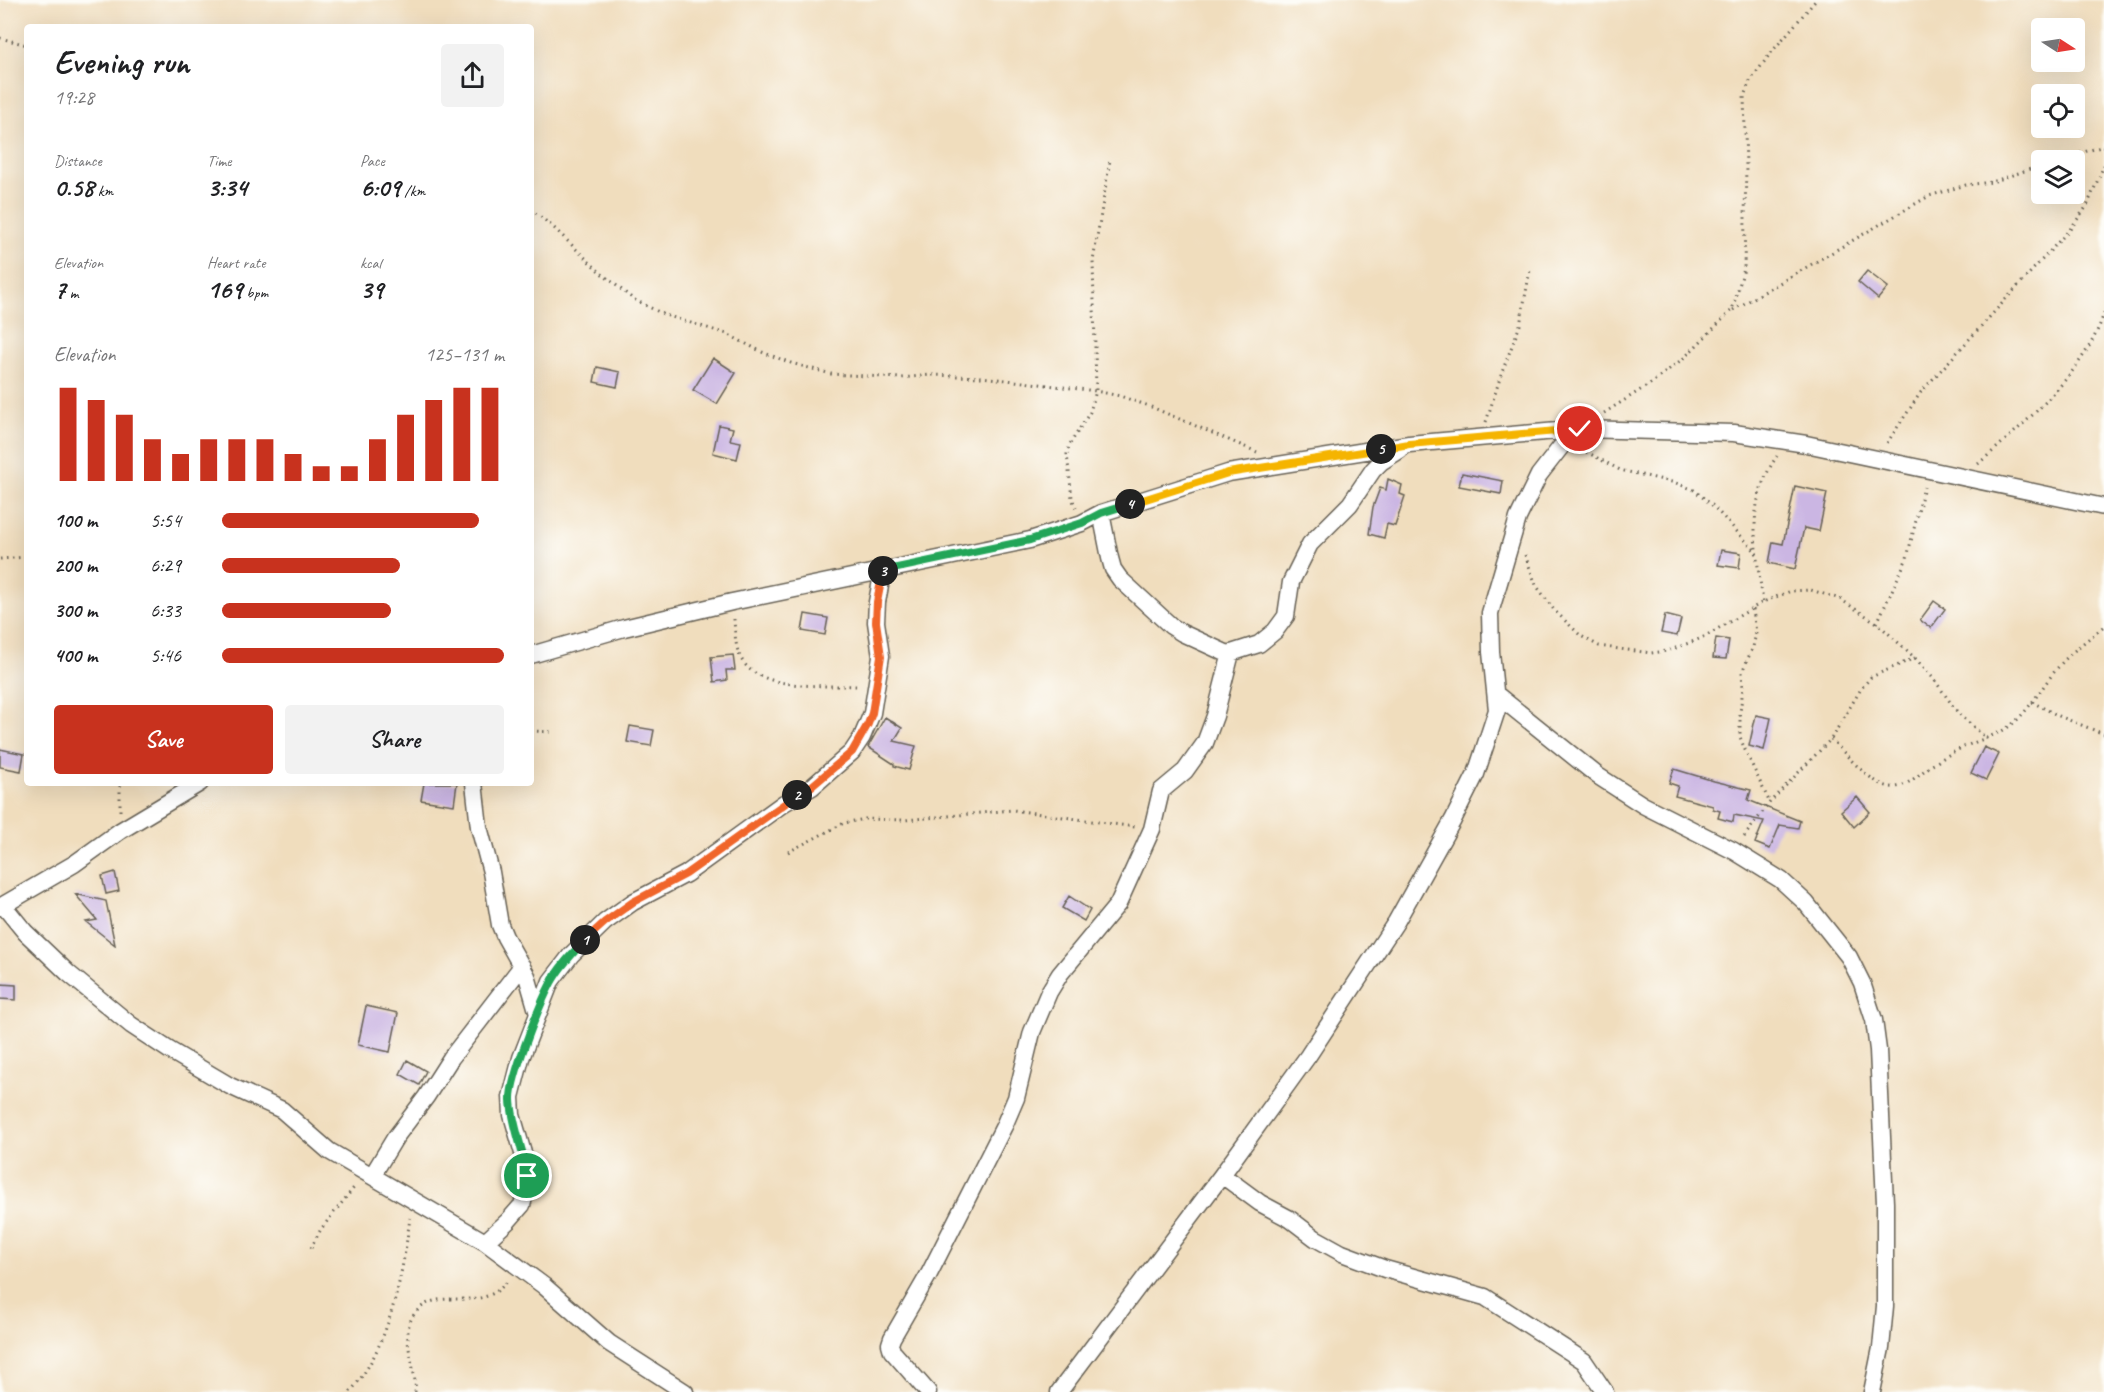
<!DOCTYPE html>
<html lang="en">
<head>
<meta charset="utf-8">
<style>
	:root { --surface:#fff; --page:#f2f2f2; --text:#202124; --muted:#757577; --accent:#c8321e }
	body { margin:0; font-family:Caveat,sans-serif; background:var(--page); color:var(--text); height:100vh; display:flex; flex-direction:column; font-size:22px; white-space:nowrap }
	* { box-sizing:border-box; margin:0 }
	p { font-size:20px; color:var(--muted) }
	.icon { flex:none; width:33px; height:33px; fill:none; stroke:currentColor; stroke-width:2; stroke-linecap:round; stroke-linejoin:round }
	.map { position:relative; flex:1; overflow:hidden }
	.details { position:absolute; left:24px; top:24px; width:510px; height:762px; display:flex; flex-direction:column; background:var(--surface); border-radius:6px; box-shadow:0 6px 24px #0002 }
	.details>* { flex:none }
	.needle { width:39px; rotate:102deg }
	.controls { position:absolute; left:2031px; top:18px; display:grid; gap:12px }
	.controls a { display:grid; place-items:center; width:54px; height:54px; border-radius:6px; background:var(--surface); box-shadow:0 6px 24px #0002; font-size:30px }
	.pin { position:absolute; display:grid; place-items:center; width:51px; height:51px; color:#fff; margin:-26px; border:3px solid #fff; border-radius:50%; box-shadow:0 2px 6px #0007 }
	.km { position:absolute; width:30px; height:30px; margin:-15px; border-radius:50%; background:#222; color:#fff; font-size:16px; line-height:30px; text-align:center }
	.round { display:grid; place-items:center; flex:none; width:63px; height:63px; border-radius:6px; background:var(--page) }
	.head { display:flex; align-items:center; justify-content:space-between; height:102px; padding:0 30px }
	h1 { font-size:33px; font-weight:600; line-height:45px }
	.metrics { display:grid; grid-template-columns:repeat(3,1fr); gap:9px; height:102px; padding:6px 30px }
	.metrics div { display:grid; align-content:center }
	.metrics b { font-size:26px; font-weight:600 }
	.metrics small { font-size:16px; font-weight:400 }
	.metrics p { font-size:16px }
	.chart { height:168px; padding:12px 30px }
	.chart p { display:flex; justify-content:space-between }
	.chart svg { width:100%; height:108px; margin-top:6px; stroke:var(--accent); stroke-width:6 }
	.primary-button { display:flex; gap:12px; margin-top:auto; padding:12px 30px }
	.primary-button a { flex:1; height:69px; border-radius:6px; background:var(--accent); color:#fff; font-size:24px; font-weight:600; line-height:69px; text-align:center }
	.primary-button a+a { background:var(--page); color:var(--text) }
	ul { padding:0 30px; list-style:none; font-size:20px }
	li { display:grid; grid-template-columns:96px 72px 1fr; align-items:center; height:45px }
	li i { height:15px; border-radius:8px; background:var(--accent) }
	.map>svg:first-child { display:block }
</style>
</head>
<body>
<div class="map">
<svg width="2104" height="1392" viewBox="0 0 2104 1392">
	<rect width="100%" height="100%" fill="#fdfcf7"/>
	<filter id="ink" filterUnits="userSpaceOnUse"><feTurbulence type="fractalNoise" baseFrequency=".0167" numOctaves="2"/><feDisplacementMap in="SourceGraphic" scale="12" xChannelSelector="R" yChannelSelector="G"/><feConvolveMatrix kernelMatrix="1 2 1 2 8 2 1 2 1" color-interpolation-filters="sRGB"/></filter>
	<filter id="wash" filterUnits="userSpaceOnUse"><feTurbulence type="fractalNoise" baseFrequency=".008" numOctaves="4" result="noise"/><feDisplacementMap in="SourceGraphic" scale="24" xChannelSelector="R" yChannelSelector="G"/><feGaussianBlur stdDeviation="1.35" result="paint"/><feColorMatrix in="noise" values="0 0 0 0 0 0 0 0 0 0 0 0 0 0 0 0 0 1.4 0 .05"/><feComposite in="paint" operator="in"/></filter>
	<g filter="url(#wash)">
		<rect width="100%" height="100%" fill="#f0ddbd"/>
		<g id="blocks">
			<!-- building -->
			<path fill="#cbb6e3" d="M1867 271 1888 287 1878 299 1858 282Z
				M713 358 736 373 717 404 693 390Z
				M597 367 620 372 617 387 594 382Z
				M719 425 733 428 730 440 741 442 737 459 713 453Z
				M1462 473 1503 481 1501 494 1459 486Z
				M1388 479 1402 485 1400 494 1405 496 1395 526 1387 524 1384 538 1369 534 1373 507 1380 488 1386 490Z
				M1795 486 1827 493 1819 531 1804 528 1795 569 1769 563 1773 542 1783 544Z
				M1721 550 1741 553 1739 568 1718 565Z
				M1934 601 1945 609 1931 628 1920 620Z
				M805 614 828 618 825 635 802 631Z
				M1665 615 1681 619 1677 636 1661 633Z
				M1716 638 1729 640 1726 659 1713 658Z
				M733 655 735 670H726L727 680 714 682 711 657Z
				M1756 715 1771 718 1764 750 1749 746Z
				M885 717 902 728 894 741 916 746 909 770 894 766V764L868 747Z
				M630 726 654 730 651 746 627 742Z
				M1984 747 1999 754 1986 780 1971 773Z
				M0 749 24 754 21 771 0 767Z
				M1674 769 1714 781 1751 790 1748 800 1800 821 1798 828 1780 825 1770 849 1755 843 1764 821 1734 815 1733 822 1718 818 1720 811 1713 809V806L1675 796 1678 786 1669 783Z
				M424 783H457L454 805 421 800Z
				M1857 797 1870 812 1854 827 1841 811Z
				M115 872 119 891 106 894 102 876Z
				M75 894 106 901 115 945 86 922 97 920Z
				M1069 896 1090 910 1084 921 1062 908Z
				M0 984 16 985V1000L0 999Z
				M366 1006 398 1013 390 1052 358 1045Z
				M407 1060 426 1071 419 1085 400 1074Z"/>
		</g>
	</g>
	<g filter="url(#ink)">
		<use href="#blocks" fill-opacity="0" stroke="#666054" stroke-width="1.5"/>
		<g fill="none" stroke-linecap="round" stroke-linejoin="round">
			<!-- minor casing -->
			<g stroke="#666054" stroke-width="19">
				<path id="minor" d="M1101 513 1110 558 1113 569 1120 579 1171 626 1182 633 1230 655
					M531 655 624 628 732 602 1030 540 1082 523 1101 513 1228 473 1409 444 1580 429 1734 433 1806 444 2104 507
					M1497 695 1598 776 1643 805 1734 851 1781 880 1806 903 1849 957 1862 983 1874 1020 1878 1050 1885 1203V1306L1881 1348 1872 1392
					M474 783 479 827 491 872 500 925 505 937 527 976 538 1014
					M3 905 25 932 68 973 131 1025 169 1050 230 1086 282 1110 329 1151 485 1242 544 1286 609 1343 685 1392
					M0 907 74 864 120 831 200 783
					M1222 1175 1260 1203 1290 1219 1315 1238 1342 1253 1385 1269 1485 1297 1584 1361 1605 1392
					M372 1176 395 1138 426 1097 451 1058 522 966
					M485 1242 508 1221 522 1205 526 1191 525 1160 512 1115 511 1097 521 1058 551 981 571 955 605 922 633 902 686 874 784 803 812 787 852 752 862 737 872 713 881 656 876 622 877 602 883 570
					M928 1392 892 1351 890 1344 892 1338 929 1274 1004 1126 1016 1098 1032 1032 1049 992 1060 974 1118 904 1152 829 1161 791 1185 771 1205 743 1215 716 1231 653 1259 644 1275 631 1286 616 1291 582 1310 544 1350 504 1373 470 1381 462 1400 450
					M1059 1392 1222 1175 1308 1056 1396 922 1453 820 1476 774 1497 710 1491 652 1490 613 1518 518 1539 475 1567 439 1580 429"/>
			</g>
			<!-- path -->
			<path stroke="#666054" stroke-width="3" stroke-dasharray="1.5 4.5" stroke-linecap="butt" d="M0 38 27 45
				M2057 160 2104 146
				M531 209 553 227 601 273 633 299 665 315 727 334 762 352 791 363 831 374 901 378 931 375 982 377 1096 391 1120 396 1149 406 1257 452
				M1733 310 1929 196 1966 185 1992 182 2042 165
				M1604 413 1650 384 1685 357 1732 310 1744 269 1746 166 1744 96 1750 81 1770 54 1816 0
				M1486 422 1502 372 1520 325 1530 270
				M1887 443 1921 392 2071 228 2087 206 2104 165
				M1581 449 1620 470 1676 483 1694 490 1712 505 1757 553
				M1978 464C2023 425 2086 372 2104 313
				M1076 508 1072 498 1067 454 1070 444 1090 412 1096 391 1093 261 1110 160
				M1525 555 1536 585 1554 610 1581 636 1599 646 1619 649 1651 653 1668 651 1702 638 1763 602 1791 591 1811 590 1840 599 1877 623 1915 658 1933 678 1958 713 1987 739
				M0 559 27 557
				M1763 602C1756 548 1744 505 1777 456
				M1753 609 1756 633 1753 647 1742 672 1743 688 1740 713V737L1745 750 1769 801
				M734 619C735 633 735 652 744 663 764 691 828 685 859 686
				M1877 623 1907 558 1924 487
				M2032 702 2059 716 2104 734
				M531 731 552 732
				M1831 739C1845 753 1871 785 1891 787 1907 789 1921 771 1934 764 1944 757 1955 751 1966 746 1984 738 2003 734 2018 719 2034 703 2045 682 2060 665 2073 650 2089 639 2104 626
				M120 811V783
				M1744 837 1770 802 1831 739 1861 689 1871 677 1915 658
				M788 852 844 823 865 819 905 820 1013 810 1135 827
				M311 1248 321 1229 356 1185
				M350 1392C390 1346 402 1277 410 1218
				M415 1392C418 1367 396 1332 417 1311 443 1284 481 1317 509 1279"/>
			<!-- minor -->
			<use href="#minor" stroke="#fff" stroke-width="16"/>
		</g>
	</g>
	<g fill="none" stroke-linecap="round" stroke-linejoin="round" filter="url(#ink)">
		<!-- split-1 casing -->
		<g stroke="#fff" stroke-width="12">
			<path id="split-1" d="M527 1176C524 1150 512 1125 511 1100 510 1078 540 1004 551 983 559 967 573 953 585 940"/>
		</g>
		<!-- split-2 casing -->
		<g stroke="#fff" stroke-width="12">
			<path id="split-2" d="M585 940 605 922 633 902 686 874 797 795"/>
		</g>
		<!-- split-3 casing -->
		<g stroke="#fff" stroke-width="12">
			<path id="split-3" d="M797 795 812 786 852 752 868 724 872 713 881 656 876 622 877 602 883 571"/>
		</g>
		<!-- split-4 casing -->
		<g stroke="#fff" stroke-width="12">
			<path id="split-4" d="M883 571 1030 540 1082 523 1101 513 1130 504"/>
		</g>
		<!-- split-5 casing -->
		<g stroke="#fff" stroke-width="12">
			<path id="split-5" d="M1130 504 1228 473 1381 449"/>
		</g>
		<!-- split-6 casing -->
		<g stroke="#fff" stroke-width="12">
			<path id="split-6" d="M1381 449 1409 444 1580 429"/>
		</g>
		<!-- split-1 -->
		<use href="#split-1" stroke="#22a559" stroke-width="8"/>
		<!-- split-2 -->
		<use href="#split-2" stroke="#f0652b" stroke-width="8"/>
		<!-- split-3 -->
		<use href="#split-3" stroke="#f0652b" stroke-width="8"/>
		<!-- split-4 -->
		<use href="#split-4" stroke="#22a559" stroke-width="8"/>
		<!-- split-5 -->
		<use href="#split-5" stroke="#f5b400" stroke-width="8"/>
		<!-- split-6 -->
		<use href="#split-6" stroke="#f5b400" stroke-width="8"/>
	</g>
</svg>
<div class="controls">
<a><svg class="needle" viewBox="-14 -14 28 28"><path d="M0-13l5 13h-10z" fill="#e53935"/><path d="M0 13l5-13h-10z" fill="#757577"/></svg></a>
<a><svg class="icon" aria-label="locate" viewBox="0 0 24 24"><circle cx="12" cy="12" r="6"/><path d="M12 2v4M12 18v4M2 12h4M18 12h4"/></svg></a>
<a><svg class="icon" aria-label="layers" viewBox="0 0 24 24"><path d="M12 4l9 5-9 5-9-5zM3 14l9 5 9-5"/></svg></a>
</div>
<div class="pin" style="left:527px;top:1176px;background:#1e9e55"><svg class="icon" aria-label="arrive" viewBox="0 0 24 24"><path d="M6 21V4h12l-3 4 3 4H6"/></svg></div>
<div class="pin" style="left:1580px;top:429px;background:#d93025"><svg class="icon" aria-label="check" viewBox="0 0 24 24"><path d="M5 12l5 5 9-10"/></svg></div>
<b class="km" style="left:585px;top:940px">1</b>
<b class="km" style="left:797px;top:795px">2</b>
<b class="km" style="left:883px;top:571px">3</b>
<b class="km" style="left:1130px;top:504px">4</b>
<b class="km" style="left:1381px;top:449px">5</b>
<section class="details">
<div class="head"><div><h1>Evening run</h1><p>19:28</p></div><a class="round"><svg class="icon" aria-label="share" viewBox="0 0 24 24"><path d="M12 15V3M7 8l5-5 5 5M5 13v7h14v-7"/></svg></a></div>
<div class="metrics">
<div><p>Distance</p><b>0.58<small> km</small></b></div>
<div><p>Time</p><b>3:34</b></div>
<div><p>Pace</p><b>6:09<small> /km</small></b></div>
</div>
<div class="metrics">
<div><p>Elevation</p><b>7<small> m</small></b></div>
<div><p>Heart rate</p><b>169<small> bpm</small></b></div>
<div><p>kcal</p><b>39</b></div>
</div>
<div class="chart"><p><span>Elevation</span>125–131 m</p>
<svg viewBox="0 0 160 44" preserveAspectRatio="none"><path d="M5 44V6M15 44V11M25 44V17M35 44V27M45 44V33M55 44V27M65 44V27M75 44V27M85 44V33M95 44V38M105 44V38M115 44V27M125 44V17M135 44V11M145 44V6M155 44V6"/></svg>
</div>
<ul>
<li><b>100 m</b>5:54<i style="width:91%"></i></li>
<li><b>200 m</b>6:29<i style="width:63%"></i></li>
<li><b>300 m</b>6:33<i style="width:60%"></i></li>
<li><b>400 m</b>5:46<i style="width:100%"></i></li>
</ul>
<div class="primary-button"><a>Save</a><a>Share</a></div>
</section>
</div>
</body>
</html>
